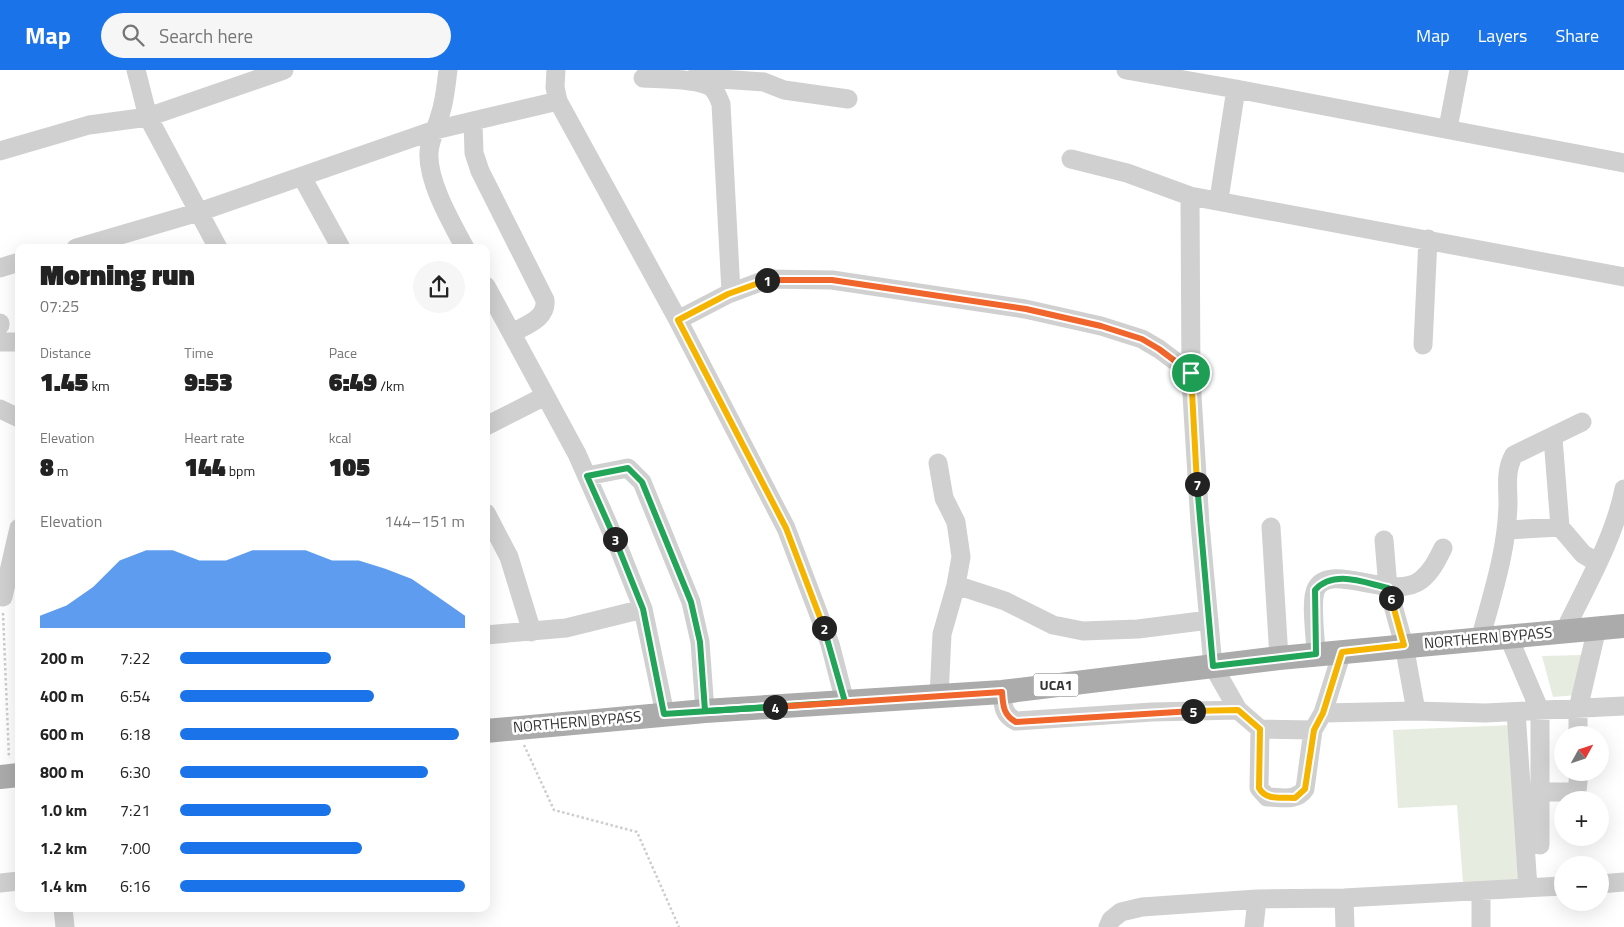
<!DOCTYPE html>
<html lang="en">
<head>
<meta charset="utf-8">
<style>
	:root { --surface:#fff; --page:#f6f6f6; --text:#222; --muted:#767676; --accent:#1a73e8 }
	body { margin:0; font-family:"Titillium Web",sans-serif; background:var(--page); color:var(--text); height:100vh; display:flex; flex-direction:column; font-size:19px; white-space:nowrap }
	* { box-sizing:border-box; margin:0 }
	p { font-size:16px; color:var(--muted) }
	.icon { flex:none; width:28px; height:28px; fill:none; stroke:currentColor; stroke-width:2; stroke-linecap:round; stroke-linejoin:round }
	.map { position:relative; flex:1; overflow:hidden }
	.drawer { position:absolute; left:15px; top:174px; width:475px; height:668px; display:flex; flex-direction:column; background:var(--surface); border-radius:10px; box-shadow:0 5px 20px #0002 }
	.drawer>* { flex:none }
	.needle { width:32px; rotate:50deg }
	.buttons { position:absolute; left:1554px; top:656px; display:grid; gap:10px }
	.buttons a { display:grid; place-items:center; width:55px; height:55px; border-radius:50%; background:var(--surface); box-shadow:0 5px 20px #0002; font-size:25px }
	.pin { position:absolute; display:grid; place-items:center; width:42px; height:42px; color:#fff; margin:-21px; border:2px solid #fff; border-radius:50%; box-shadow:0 1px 5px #0007 }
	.km { position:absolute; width:25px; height:25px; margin:-12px; border-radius:50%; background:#222; color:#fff; font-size:14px; line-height:25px; text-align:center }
	.round { display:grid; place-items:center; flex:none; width:52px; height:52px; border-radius:26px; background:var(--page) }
	.overview { display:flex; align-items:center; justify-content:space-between; height:85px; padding:0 25px }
	h1 { font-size:28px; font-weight:800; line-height:38px }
	.figures { display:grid; grid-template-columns:repeat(3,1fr); gap:8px; height:85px; padding:5px 25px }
	.figures div { display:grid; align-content:center }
	.figures b { font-size:25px; font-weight:800 }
	.figures small { font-size:14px; font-weight:400 }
	.figures p { font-size:14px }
	.chart { height:140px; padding:10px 25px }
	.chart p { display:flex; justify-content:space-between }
	.chart svg { width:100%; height:90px; margin-top:5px; fill:var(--accent); opacity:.7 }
	ul { padding:0 25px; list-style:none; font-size:16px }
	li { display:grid; grid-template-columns:80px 60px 1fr; align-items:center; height:38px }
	li i { height:12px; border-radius:6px; background:var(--accent) }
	header { display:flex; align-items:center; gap:30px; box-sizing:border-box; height:70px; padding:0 25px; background:var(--accent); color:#fff }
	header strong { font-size:24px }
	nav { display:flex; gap:28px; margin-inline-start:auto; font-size:18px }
	.search { width:350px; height:45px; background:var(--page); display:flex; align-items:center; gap:12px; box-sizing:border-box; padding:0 18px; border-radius:28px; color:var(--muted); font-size:19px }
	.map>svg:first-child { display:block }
</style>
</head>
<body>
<header>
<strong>Map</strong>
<div class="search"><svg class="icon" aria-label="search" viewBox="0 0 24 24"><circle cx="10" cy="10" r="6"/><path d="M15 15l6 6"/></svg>Search here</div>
<nav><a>Map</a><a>Layers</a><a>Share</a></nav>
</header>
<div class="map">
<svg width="1624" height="857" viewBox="0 0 1624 857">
	<rect width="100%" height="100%" fill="#fff"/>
	<!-- green -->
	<path fill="#e6ecdf" d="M1583 585 1577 625 1553 627 1542 586Z
		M1514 655 1522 811 1463 813 1457 735 1398 738 1393 660Z"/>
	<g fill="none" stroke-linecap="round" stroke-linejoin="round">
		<!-- path -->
		<path stroke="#cdcdcd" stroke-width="2.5" stroke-dasharray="2.5 2.5" stroke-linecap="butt" d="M3 543 9 688
			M524 675 554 740 637 762 679 857"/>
		<!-- minor -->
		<path stroke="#d0d0d0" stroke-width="19" d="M136 0 148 47 218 178
			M448 0C446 15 445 31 440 45 437 57 430 69 429 82 427 111 451 152 465 178
			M556 0 555 17 558 31 678 250 786 458 830 574 845 632
			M698 0 721 9 764 12 784 20 848 29
			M1126 0 1236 19 1624 93
			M643 8C660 9 697 8 711 17 717 22 718 27 721 34L731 222
			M473 52 474 83 480 101 545 230C547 249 526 255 512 263
			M1448 58 1459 0
			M0 81 89 55 148 47 284 0
			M1071 89 1127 103 1190 126 1624 207
			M302 107 341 178
			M1190 126 1191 309 1200 454 1213 596 1238 640
			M1219 129 1236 19
			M76 178 199 142 435 60 558 31
			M0 198 19 192
			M486 216 577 384 620 481 643 539 665 644
			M678 250 728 224 768 209 832 210 1025 239 1101 256 1142 269 1159 279 1191 303
			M0 253V255
			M0 272H19
			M1423 275 1428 169
			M0 339 19 348
			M486 356 545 326
			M1553 368 1560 457 1583 484 1598 493
			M938 393 944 428 956 452 961 487 956 515
			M587 406 628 398 642 412 691 532 700 572 705 641
			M486 443 509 487 532 562
			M1271 457 1279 588
			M1507 460 1560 457
			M1384 470 1388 518 1404 575 1416 641
			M3 527 19 458
			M1564 562C1586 516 1614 469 1624 419
			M486 565 566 558 643 539
			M1509 568 1540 641V722H1577L1579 702
			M1480 570C1492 525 1507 481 1508 434 1508 417 1505 400 1514 385L1582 352
			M1316 585C1316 569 1310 532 1316 519 1330 491 1393 532 1421 510 1432 501 1437 490 1443 478
			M1002 622C1003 635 1003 645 1016 651L1152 642 1238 640 1260 659 1313 660 1323 643 1416 641 1485 643 1624 636
			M939 627 942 564 956 515 1005 531 1053 555 1083 561 1138 559 1209 550
			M1516 642 1528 818
			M1323 643 1342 582
			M1260 659 1259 718 1267 727C1281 727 1296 732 1305 719L1313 660
			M1578 665V639L1597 558
			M1540 775V722
			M0 813 19 811
			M1600 814 1624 812
			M1481 821V857
			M1344 828 1345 857
			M63 838 65 857
			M1108 857 1111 850 1121 842 1142 837 1257 829 1344 828 1562 816
			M1254 857 1257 829"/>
		<!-- major -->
		<path stroke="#ababab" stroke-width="24" d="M486 661 705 641 1002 622 1279 588 1624 556
			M0 707 19 705"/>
	</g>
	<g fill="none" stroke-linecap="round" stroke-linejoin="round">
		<!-- split-1 casing -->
		<g stroke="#fff" stroke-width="10">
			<path id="split-1" d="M767 210H832L1026 239 1101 256 1142 269 1159 279 1191 303"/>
		</g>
		<!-- split-2 casing -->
		<g stroke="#fff" stroke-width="10">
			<path id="split-2" d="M767 210 728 224 678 250 786 458 824 558"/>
		</g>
		<!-- split-3 casing -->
		<g stroke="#fff" stroke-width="10">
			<path id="split-3" d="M615 469 643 539 664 644 845 632 824 558"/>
		</g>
		<!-- split-4 casing -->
		<g stroke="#fff" stroke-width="10">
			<path id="split-4" d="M615 469 587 406 628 398 642 412 691 532 700 572 705 641 775 637"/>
		</g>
		<!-- split-5 casing -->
		<g stroke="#fff" stroke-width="10">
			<path id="split-5" d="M775 637 1002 622C1003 635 1003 645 1016 652L1193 641"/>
		</g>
		<!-- split-6 casing -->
		<g stroke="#fff" stroke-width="10">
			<path id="split-6" d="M1193 641 1238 640 1260 659 1259 718C1266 731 1282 727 1295 728L1305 719 1314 660 1323 643 1342 582 1404 575 1391 528"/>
		</g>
		<!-- split-7 casing -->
		<g stroke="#fff" stroke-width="10">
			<path id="split-7" d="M1197 414 1213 596 1316 584 1315 520C1334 499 1365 513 1388 518L1391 528"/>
		</g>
		<!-- split-8 casing -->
		<g stroke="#fff" stroke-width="10">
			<path id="split-8" d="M1191 303 1197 414"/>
		</g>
		<!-- split-1 -->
		<use href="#split-1" stroke="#f0652b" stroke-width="6"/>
		<!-- split-2 -->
		<use href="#split-2" stroke="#f5b400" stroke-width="6"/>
		<!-- split-3 -->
		<use href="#split-3" stroke="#22a559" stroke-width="6"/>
		<!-- split-4 -->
		<use href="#split-4" stroke="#22a559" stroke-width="6"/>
		<!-- split-5 -->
		<use href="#split-5" stroke="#f0652b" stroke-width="6"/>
		<!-- split-6 -->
		<use href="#split-6" stroke="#f5b400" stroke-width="6"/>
		<!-- split-7 -->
		<use href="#split-7" stroke="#22a559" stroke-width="6"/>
		<!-- split-8 -->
		<use href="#split-8" stroke="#f5b400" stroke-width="6"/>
	</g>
	<g text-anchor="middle" stroke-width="5" stroke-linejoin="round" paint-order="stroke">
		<!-- shield labels -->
		<rect fill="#fff" stroke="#707070" stroke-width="1" x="1033.5" y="603.5" width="45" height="23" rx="4"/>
		<g font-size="14" font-weight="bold" fill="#333">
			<text x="1056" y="620">UCA1</text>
		</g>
		<!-- street labels -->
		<g font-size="15" fill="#333" stroke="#fff">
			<text transform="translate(1488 568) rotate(-5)" y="5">NORTHERN BYPASS</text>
			<text transform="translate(577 652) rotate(-5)" y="5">NORTHERN BYPASS</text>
		</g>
	</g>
</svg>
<div class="buttons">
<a><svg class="needle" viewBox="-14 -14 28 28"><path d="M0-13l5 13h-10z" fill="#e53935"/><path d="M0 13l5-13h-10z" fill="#767676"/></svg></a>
<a>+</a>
<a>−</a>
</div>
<div class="pin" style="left:1191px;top:303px;background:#1e9e55"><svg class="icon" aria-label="arrive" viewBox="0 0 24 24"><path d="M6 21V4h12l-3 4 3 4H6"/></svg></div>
<b class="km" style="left:767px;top:210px">1</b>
<b class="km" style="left:824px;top:558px">2</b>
<b class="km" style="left:615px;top:469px">3</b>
<b class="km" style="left:775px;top:637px">4</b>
<b class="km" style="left:1193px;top:641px">5</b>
<b class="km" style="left:1391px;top:528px">6</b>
<b class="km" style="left:1197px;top:414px">7</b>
<section class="drawer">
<div class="overview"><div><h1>Morning run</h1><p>07:25</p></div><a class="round"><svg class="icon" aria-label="share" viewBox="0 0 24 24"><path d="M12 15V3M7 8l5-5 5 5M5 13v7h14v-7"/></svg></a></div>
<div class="figures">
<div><p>Distance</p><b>1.45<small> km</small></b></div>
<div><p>Time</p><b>9:53</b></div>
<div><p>Pace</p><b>6:49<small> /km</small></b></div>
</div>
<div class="figures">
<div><p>Elevation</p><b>8<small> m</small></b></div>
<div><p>Heart rate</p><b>144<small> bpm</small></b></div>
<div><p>kcal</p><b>105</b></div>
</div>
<div class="chart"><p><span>Elevation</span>144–151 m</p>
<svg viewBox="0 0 160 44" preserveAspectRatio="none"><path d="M0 44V38L10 33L20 24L30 11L40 6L50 6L60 11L70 11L80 6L90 6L100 6L110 11L120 11L130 15L140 20L150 29L160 38V44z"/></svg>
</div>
<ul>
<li><b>200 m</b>7:22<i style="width:53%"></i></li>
<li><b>400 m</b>6:54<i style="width:68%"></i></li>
<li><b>600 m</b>6:18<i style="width:98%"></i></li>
<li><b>800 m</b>6:30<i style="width:87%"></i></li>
<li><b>1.0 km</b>7:21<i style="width:53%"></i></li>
<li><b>1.2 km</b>7:00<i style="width:64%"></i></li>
<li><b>1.4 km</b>6:16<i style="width:100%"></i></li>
</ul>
</section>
</div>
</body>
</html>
